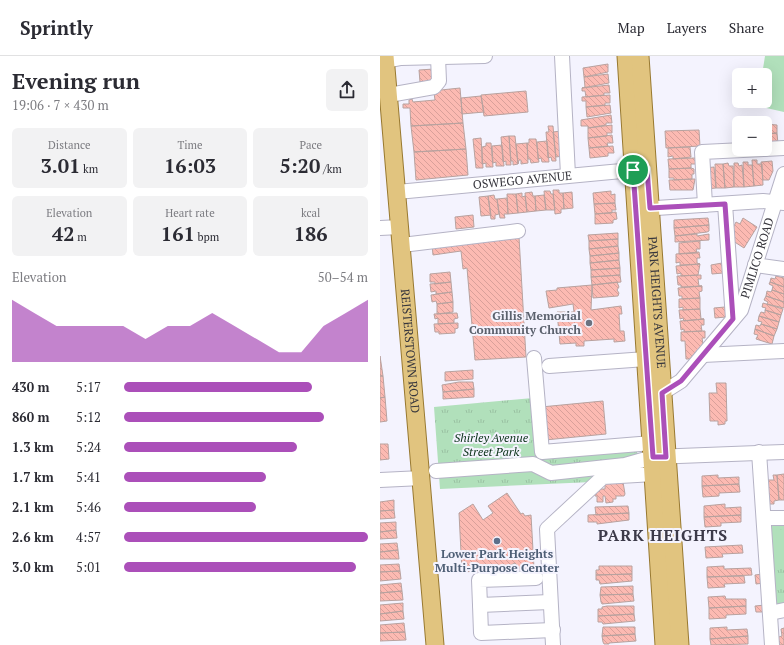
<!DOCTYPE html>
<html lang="en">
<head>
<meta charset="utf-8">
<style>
	:root { --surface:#fff; --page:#f2f2f3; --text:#2b2b33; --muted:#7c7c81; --line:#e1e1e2; --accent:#ab4fb9 }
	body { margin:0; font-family:"PT Serif",serif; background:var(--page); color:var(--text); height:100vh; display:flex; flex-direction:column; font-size:15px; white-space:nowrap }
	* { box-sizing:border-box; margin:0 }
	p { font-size:13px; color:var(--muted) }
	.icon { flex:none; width:22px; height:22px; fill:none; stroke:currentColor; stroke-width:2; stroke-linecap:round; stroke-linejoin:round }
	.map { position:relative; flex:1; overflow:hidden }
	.panel { display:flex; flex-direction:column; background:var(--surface); width:380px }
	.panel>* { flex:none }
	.tools { position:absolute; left:352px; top:12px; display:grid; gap:8px }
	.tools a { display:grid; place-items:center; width:40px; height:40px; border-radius:6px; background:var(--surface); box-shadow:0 4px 16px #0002; font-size:20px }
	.pin { position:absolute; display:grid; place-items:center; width:34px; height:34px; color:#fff; margin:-17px; border:2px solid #fff; border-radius:50%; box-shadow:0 1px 4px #0007 }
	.round { display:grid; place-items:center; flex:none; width:42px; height:42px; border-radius:6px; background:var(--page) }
	.headline { display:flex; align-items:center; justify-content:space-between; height:68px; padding:0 12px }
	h1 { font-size:22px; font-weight:600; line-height:30px }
	.metrics { display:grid; grid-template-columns:repeat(3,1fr); gap:6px; height:68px; padding:4px 12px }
	.metrics div { display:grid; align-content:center; border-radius:6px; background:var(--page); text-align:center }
	.metrics b { font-size:20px; font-weight:600 }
	.metrics small { font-size:11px; font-weight:400 }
	.metrics p { font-size:11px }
	.chart { height:112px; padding:8px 12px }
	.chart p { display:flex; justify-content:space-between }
	.chart svg { width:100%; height:72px; margin-top:4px; fill:var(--accent); opacity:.7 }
	ul { padding:0 12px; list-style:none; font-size:13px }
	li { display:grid; grid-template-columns:64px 48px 1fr; align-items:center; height:30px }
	li i { height:10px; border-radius:5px; background:var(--accent) }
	header { display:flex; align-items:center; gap:24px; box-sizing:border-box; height:56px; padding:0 20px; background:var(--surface); border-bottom:1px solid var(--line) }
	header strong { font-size:19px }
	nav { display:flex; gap:22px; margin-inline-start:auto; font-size:14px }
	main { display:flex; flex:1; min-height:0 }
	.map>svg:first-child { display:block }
</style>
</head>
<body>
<header>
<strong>Sprintly</strong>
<nav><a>Map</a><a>Layers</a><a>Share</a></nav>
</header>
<main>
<section class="panel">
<div class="headline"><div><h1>Evening run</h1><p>19:06 · 7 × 430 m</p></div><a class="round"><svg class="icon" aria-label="share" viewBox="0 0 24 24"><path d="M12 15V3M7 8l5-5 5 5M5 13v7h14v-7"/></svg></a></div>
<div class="metrics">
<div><p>Distance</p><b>3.01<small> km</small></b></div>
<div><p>Time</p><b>16:03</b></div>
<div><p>Pace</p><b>5:20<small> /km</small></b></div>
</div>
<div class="metrics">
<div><p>Elevation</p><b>42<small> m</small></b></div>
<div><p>Heart rate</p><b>161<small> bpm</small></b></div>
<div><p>kcal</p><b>186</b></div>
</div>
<div class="chart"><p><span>Elevation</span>50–54 m</p>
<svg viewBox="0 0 160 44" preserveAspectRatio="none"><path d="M0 44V6L10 14L20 22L30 22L40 22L50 22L60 30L70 22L80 22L90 14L100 22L110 30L120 38L130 38L140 22L150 14L160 6V44z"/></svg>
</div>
<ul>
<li><b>430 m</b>5:17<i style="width:77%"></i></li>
<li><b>860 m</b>5:12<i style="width:82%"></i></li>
<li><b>1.3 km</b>5:24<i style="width:71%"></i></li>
<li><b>1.7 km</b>5:41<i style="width:58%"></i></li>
<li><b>2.1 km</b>5:46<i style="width:54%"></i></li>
<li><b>2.6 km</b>4:57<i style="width:100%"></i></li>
<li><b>3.0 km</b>5:01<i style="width:95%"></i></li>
</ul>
</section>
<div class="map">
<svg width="404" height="589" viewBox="0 0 404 589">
	<defs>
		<pattern id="park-tufts" width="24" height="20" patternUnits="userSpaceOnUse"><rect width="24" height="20" fill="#b1e0bb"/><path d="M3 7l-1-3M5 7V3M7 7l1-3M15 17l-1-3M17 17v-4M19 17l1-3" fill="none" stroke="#99c1a2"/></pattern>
		<pattern id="building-back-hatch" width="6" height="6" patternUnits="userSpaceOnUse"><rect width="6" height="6" fill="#fcbab2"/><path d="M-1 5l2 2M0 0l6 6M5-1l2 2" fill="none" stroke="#d9a09a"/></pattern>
	</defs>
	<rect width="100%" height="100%" fill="#f4f3fe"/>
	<!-- park -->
	<path fill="url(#park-tufts)" d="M153 342 157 400 257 395 259 415 212 426 60 433 54 351Z
		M388 466H404V550L393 552Z"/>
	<!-- garden -->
	<path fill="#b1e0bb" d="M385 0H404V56L377 50 378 45H385V19H382Z
		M404 473V507H397L396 474Z"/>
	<!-- building -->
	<path fill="url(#building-back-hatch)" stroke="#b8a29f" d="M228 8V16L204 21 203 12Z
		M54 13 55 25 40 26 39 14Z
		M228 18 229 27 202 32 205 31 204 21Z
		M229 29 230 37H224V39L206 41 205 35H202V32Z
		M80 32 83 67 31 70 30 52H23V48H29V44L32 43 33 46 55 44 54 37 61 34Z
		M146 35 148 56 104 60 101 39Z
		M230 39V47H225V49L206 51V45H202V41Z
		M101 40 104 56 82 58 81 42Z
		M230 49 231 57 207 61 206 51Z
		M231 59 232 67H226V69L208 72V70H201V64Z
		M83 67 86 93 34 96 31 70Z
		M385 68 397 69V77L385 78Z
		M232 69V77H227V80L208 82V72Z
		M168 70H173L176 105H172L171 101 168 102 166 76H169Z
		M319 74 320 90 286 92 285 75Z
		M181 75 183 100 176 101 173 76Z
		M397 77 398 88 385 90V78Z
		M232 79 233 87H227L228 90 209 92 208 82Z
		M129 80H135L138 108 133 109V105H131Z
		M129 80 131 109H126V105L123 106 121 81Z
		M101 82 103 112H96L93 83Z
		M149 83H156L159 106 151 107 150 103H148L147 87H149Z
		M167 85 169 106H162L161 102 158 103 157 86Z
		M106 87H111L113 111H106V107L102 108V91L106 90Z
		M147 87 148 107 141 108V104H139L138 108 136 88Z
		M122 89 124 110H116V106L113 107 112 90Z
		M233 90 234 97H228V100L210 102 209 92Z
		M310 91 311 101 293 103V100L288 101V92Z
		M86 93 88 119 36 124 34 96Z
		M315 102 316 108H311V112L289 113 288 103Z
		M372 104H377V108H382L383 129 374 130Z
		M392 105 393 115 389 124H383L381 106Z
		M363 106H368V109H372L374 130 364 131Z
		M348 107 349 110H353L354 131 345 132 343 108Z
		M354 107H358L359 110 362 109 364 131H354Z
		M335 108H343L345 132H336Z
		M334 111 336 132 326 133 325 112Z
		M311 112 314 113V118H312V123L294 124V122H289V113Z
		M315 123 313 134H290L289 124Z
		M173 134H179V137H183L184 153H181V157L175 158Z
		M164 135H170L171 138H173L175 154H166Z
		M231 135V139L235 138V147L214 148 213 137Z
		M152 136 153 140H155L156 155 147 156 145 137Z
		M192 136 193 152 184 153 183 137Z
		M142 137V141L145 140 147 156 138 157 136 138Z
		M127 138H136L138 157 128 158Z
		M114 139 115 143H117L119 158 115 159V163H111L108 140Z
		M164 139 166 154 156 155 155 140Z
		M108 140 111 159 101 160 99 141Z
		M127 142 128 158H124L125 162H120L117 143Z
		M235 147 236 154H232V157L215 158 214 148Z
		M236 156 237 163 233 164V167L215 168V158Z
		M93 159 94 171 76 173 75 161Z
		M328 162 329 169 294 172V164Z
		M363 162 377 171 364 192 350 183 355 176 352 174 356 166 360 168Z
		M329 169V175L327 176 295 180 294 172Z
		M238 177V183L209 185 208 179Z
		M317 178V180L329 178V184L295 186V180Z
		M139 181 146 301 95 304 87 212 83 213 81 195 53 199 52 189Z
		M238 183V190L209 193V185Z
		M320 185V193H316L317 197 299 198V187Z
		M238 190 239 197 210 200 209 193Z
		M319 196 320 202H317V207L320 208 300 209V206L296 207V198Z
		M239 197V204L210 207V200Z
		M239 204 240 212 211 214 210 207Z
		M342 207 343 217 332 218 331 209Z
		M320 208 318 219 301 220V217L297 218 296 210Z
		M240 212V219L211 221V214Z
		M70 216 71 226 55 228V226H50V218Z
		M240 219 241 226 212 229 211 221Z
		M321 219V223H318L319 230H322L301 231V229H298L297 220Z
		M396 220 404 222V231L390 226 391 222 395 223Z
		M71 226 72 236 56 238V235L51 236 50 228Z
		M237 226 239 231 237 234 239 237 238 240 213 242 212 229Z
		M390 226 404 231V238L392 234 393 230 389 228Z
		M212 229 211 254 241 250 242 258H239L240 275H244L245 285 234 286V283L204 285V290H196V287L180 288 177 256H194L193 248 169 252 166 235 177 234V232Z
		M322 230V235L319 236 320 242 302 243V240H299L298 232Z
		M392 234 404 238V246L386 240 387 235 391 236Z
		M72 236 73 246 57 248 56 245 52 246 51 239Z
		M386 240 404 246V252L387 248 388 246 384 244Z
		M320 242V253L303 254V251L299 252V243Z
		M73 246V256L57 258V248Z
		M383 247 403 253 401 259 385 254 386 252 382 251Z
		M345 251 346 261 335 262 334 252Z
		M320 253 321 263H324L304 265 303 262 300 263 299 254Z
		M385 254 401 259 399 266 379 260 381 256 385 257Z
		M77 257 78 262 74 263V267L58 268V262L55 263 54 258Z
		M379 260 399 266 397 273 381 268 382 266 378 265Z
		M324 263V269H321L322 275 304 276V273L301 274 300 265Z
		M78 267V272L75 273V277L59 278V276H55L54 268Z
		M381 268 397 273 394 280 375 273 376 269 380 270Z
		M375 273 394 280 392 288 376 283 378 279 374 278Z
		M322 275H325V282H322L323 288 310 303H306L305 285H301V276Z
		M0 300 3 320H0Z
		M93 314V323L65 325V316Z
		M0 320H3L5 341 0 342Z
		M79 326H93L94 333 63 336 62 329Z
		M336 327H346L347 365H345V368L338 369V365H330L329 337H337Z
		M94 333V341L63 343V336Z
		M5 341 7 365 0 366V342Z
		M223 345 226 378 165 384 161 351Z
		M0 388H8L9 403 0 404Z
		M404 418V444H399L397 419Z
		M338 419V422L359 421V428L322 430V420Z
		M393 419H397L399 444 394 445V448H387L386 424H394Z
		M243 426 245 438 244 440H236V443H233V446L226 447 225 440H223V446H217V440H215V437L218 433H225V427Z
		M359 428 360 436 339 437V440L323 441 322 430Z
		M127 437 141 458 143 457 145 460 151 459 154 512 139 513 135 507 131 509 132 513 82 516 79 457 93 448 103 464 113 457 108 450Z
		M14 444V454L0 455V446Z
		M345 448V452L361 451V459L324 461V450Z
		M248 450 249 457 216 459 215 451Z
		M14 454 15 462 0 463V455Z
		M249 457V464L217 468V466H208V459Z
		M361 459V466L341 467V470L325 471 324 461Z
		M16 466V474L0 476V467Z
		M16 474 17 482 0 483V476Z
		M17 487 18 494 0 496V488Z
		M362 489 363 497 342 498 343 501 326 502 325 491Z
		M18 494 19 503H0V496Z
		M19 508 20 515 0 516V509Z
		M219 510H252V518L216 519V514H219Z
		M344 510V513L371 512 372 519 327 521V511Z
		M20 515 21 523 0 525V516Z
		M252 518V525L220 528 219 524H216V519Z
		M383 518 384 527 376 528 375 519Z
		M364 520 365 527 344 528 345 531 328 532 327 521Z
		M21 527 22 535 0 537V529Z
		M253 530V538L220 539 221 531Z
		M22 535 23 544 0 545V537Z
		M253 538 254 545 222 548 221 546 220 539Z
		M345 540 346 543H366V550L329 552 328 541Z
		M23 547V555L0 558V549Z
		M385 549V556H376L375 550Z
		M227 550H254V558L218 560V553H222V551Z
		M366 550V558L346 559V562L329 563V552Z
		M23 555 24 563 0 565V558Z
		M254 558 255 565 223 568 222 566H218V560Z
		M24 567 25 576 0 577V569Z
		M223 571H255V578L222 580Z
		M347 571V574L367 573 368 580 330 583V572Z
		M404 572V589H396L395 582 402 580 401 573Z
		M25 576 26 584 0 585V577Z
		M255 578 256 585 229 587V588H224L223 586 222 580Z
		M368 580V588L331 589 330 583Z"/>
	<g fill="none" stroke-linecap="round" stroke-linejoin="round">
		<!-- minor casing -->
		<g stroke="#b5b3c5" stroke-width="16">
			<g id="minor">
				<path d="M182 0 188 119"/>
				<path d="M6 5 21 2 105 0"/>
				<path d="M9 39 54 31 59 25 58 1"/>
				<path d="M385 93 404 92"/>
				<path id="s1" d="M17 136 263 113"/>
				<path d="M345 148 353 263"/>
				<path d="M325 149 322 96 384 93"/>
				<path d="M261 153 383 145 404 147"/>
				<path d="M0 172 20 171"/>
				<path d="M22 189 138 175"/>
				<path d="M375 209 404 213"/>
				<path d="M323 299 404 295"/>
				<path d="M154 302 162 396 272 387"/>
				<path d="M169 310 266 303"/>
				<path id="s2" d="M274 338 282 337 301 325 361 254 404 118"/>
				<path d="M379 396 392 589"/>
				<path d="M56 415 153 408 171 417 245 409 273 401 404 396"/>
				<path d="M0 424 42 422"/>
				<path d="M384 462H404"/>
				<path d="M156 522 99 524 100 549 170 546"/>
				<path d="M100 549 101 577 173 574"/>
				<path d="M390 557 404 554"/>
				<path d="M173 589 167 473 223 421 274 418"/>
			</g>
		</g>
		<!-- major casing -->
		<g stroke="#987931" stroke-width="19">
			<g id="major">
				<path id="s3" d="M5 0 55 589"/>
				<path d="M246 0 284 589"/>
				<path id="s4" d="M260 0 300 589"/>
			</g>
		</g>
		<!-- minor -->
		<use href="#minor" stroke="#fff" stroke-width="14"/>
		<!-- major -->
		<use href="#major" stroke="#e1c47f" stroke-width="17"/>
	</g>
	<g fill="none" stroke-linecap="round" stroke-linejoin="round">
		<!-- route casing -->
		<g stroke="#fff" stroke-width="8">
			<path id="route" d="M267 113 270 152 345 148 353 263 301 325 282 337 286 401H273L253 114Z"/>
		</g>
		<!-- route -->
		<use href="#route" stroke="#ab4fb9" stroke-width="5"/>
	</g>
	<!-- markers -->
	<circle fill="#6b7280" stroke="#f4f3fe" stroke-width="1.5" cx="209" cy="267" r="4"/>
	<circle fill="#5c6f8a" stroke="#f4f3fe" stroke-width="1.5" cx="117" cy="485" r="4"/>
	<g text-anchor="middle" stroke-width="4" stroke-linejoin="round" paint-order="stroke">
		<!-- street labels -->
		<g font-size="12" fill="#37363d" stroke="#f4f3fe">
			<text dy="4" stroke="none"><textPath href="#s1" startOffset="126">OSWEGO AVENUE</textPath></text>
			<text dy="4" stroke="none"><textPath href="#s2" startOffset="178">PIMLICO ROAD</textPath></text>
			<text dy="4" stroke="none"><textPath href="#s4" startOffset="247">PARK HEIGHTS AVENUE</textPath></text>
			<text dy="4" stroke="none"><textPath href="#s3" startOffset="296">REISTERSTOWN ROAD</textPath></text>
		</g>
		<!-- worship labels -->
		<g font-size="12" font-weight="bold" fill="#5b616d" stroke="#f4f3fe" text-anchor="end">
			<text x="201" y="264">Gillis Memorial<tspan x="201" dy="14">Community Church</tspan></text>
		</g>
		<!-- park labels -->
		<g font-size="12" font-style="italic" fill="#0a3218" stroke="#f4f3fe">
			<text x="111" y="386">Shirley Avenue<tspan x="111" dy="14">Street Park</tspan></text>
		</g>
		<!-- service labels -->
		<g font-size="12" font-weight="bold" fill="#4e5e75" stroke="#f4f3fe">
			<text x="117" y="502">Lower Park Heights<tspan x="117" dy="14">Multi-Purpose Center</tspan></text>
		</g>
		<!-- district labels -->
		<g font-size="16" font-weight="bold" letter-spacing="1" fill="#3c3a49" stroke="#f4f3fe">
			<text x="283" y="485">PARK HEIGHTS</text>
		</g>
	</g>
</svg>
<div class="tools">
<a>+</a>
<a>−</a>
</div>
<div class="pin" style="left:253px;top:114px;background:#1e9e55"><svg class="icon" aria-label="arrive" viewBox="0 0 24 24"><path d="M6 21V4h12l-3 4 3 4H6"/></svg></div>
</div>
</main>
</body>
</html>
